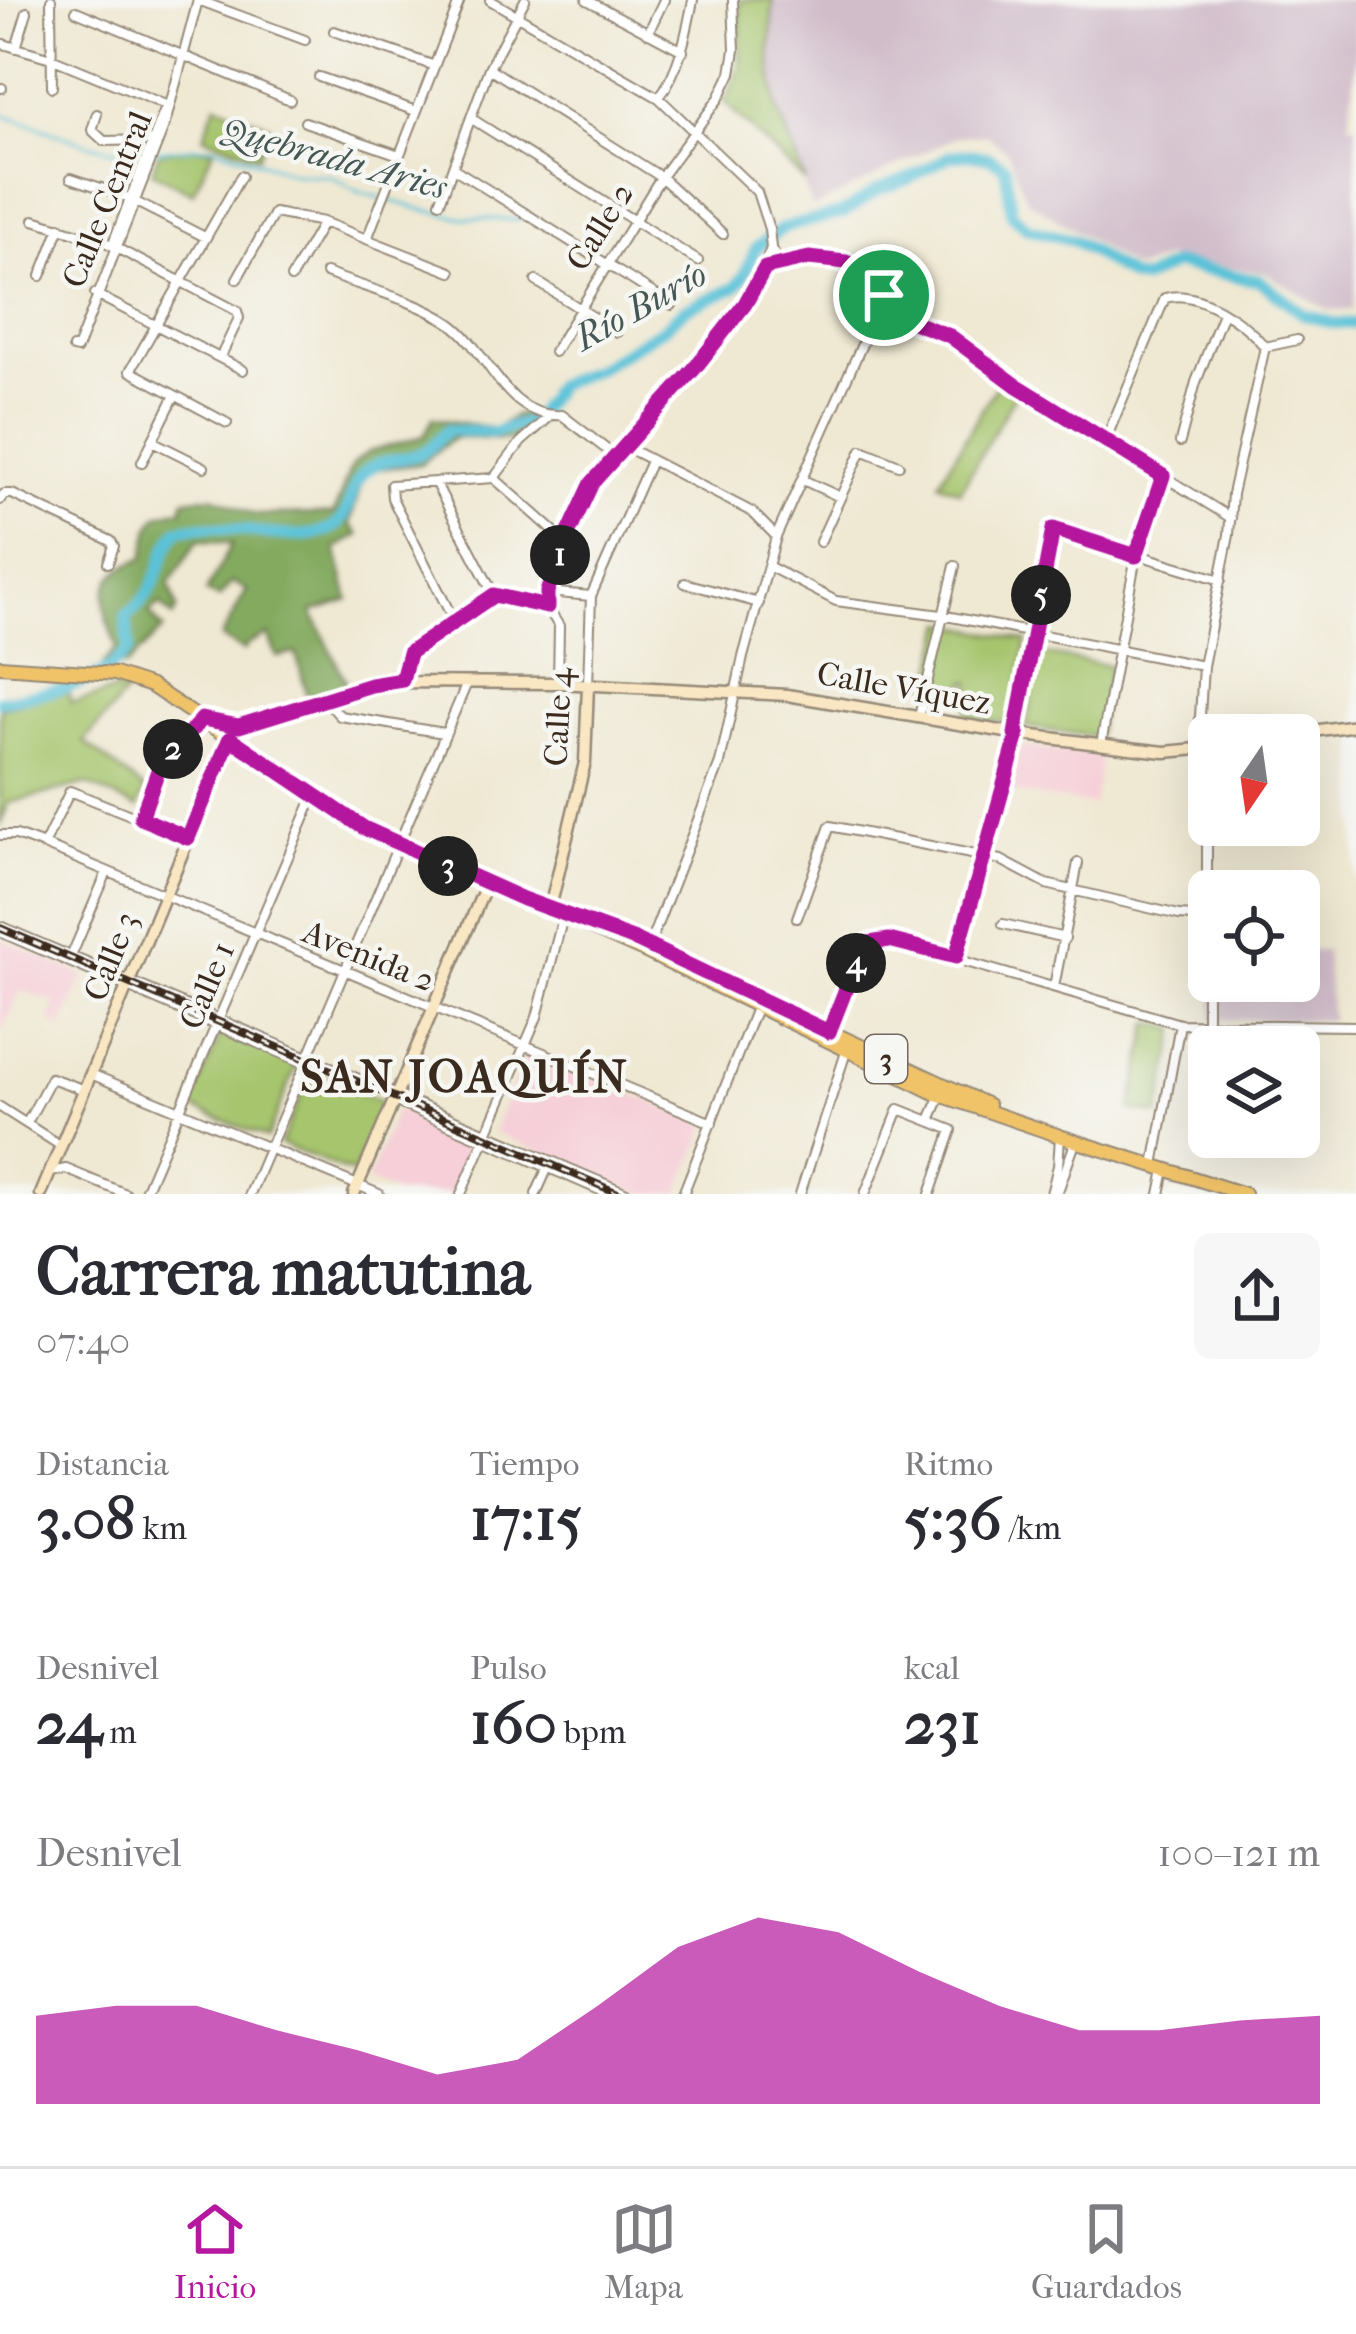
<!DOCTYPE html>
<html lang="es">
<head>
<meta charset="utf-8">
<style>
	:root { --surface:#fff; --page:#f7f7f7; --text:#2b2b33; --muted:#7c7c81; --line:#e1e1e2; --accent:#b5179e }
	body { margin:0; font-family:"IM FELL French Canon",serif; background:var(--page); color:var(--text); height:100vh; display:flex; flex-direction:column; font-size:45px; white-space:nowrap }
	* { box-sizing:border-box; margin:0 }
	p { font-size:39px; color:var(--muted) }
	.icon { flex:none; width:66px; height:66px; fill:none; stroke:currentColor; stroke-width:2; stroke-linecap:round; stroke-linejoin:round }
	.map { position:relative; height:1194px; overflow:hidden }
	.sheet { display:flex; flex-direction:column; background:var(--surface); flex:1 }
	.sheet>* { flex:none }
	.needle { width:78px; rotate:193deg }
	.buttons { position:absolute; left:1188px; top:714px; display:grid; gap:24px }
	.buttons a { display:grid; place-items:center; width:132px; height:132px; border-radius:18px; background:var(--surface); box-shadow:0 12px 48px #0002; font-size:60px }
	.pin { position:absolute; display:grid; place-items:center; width:102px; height:102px; color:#fff; margin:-51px; border:6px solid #fff; border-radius:50%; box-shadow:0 3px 12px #0007 }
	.km { position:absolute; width:60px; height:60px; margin:-30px; border-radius:50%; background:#222; color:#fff; font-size:33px; line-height:60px; text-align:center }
	.round { display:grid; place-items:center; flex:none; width:126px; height:126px; border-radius:18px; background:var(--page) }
	.headline { display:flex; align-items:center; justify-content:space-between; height:204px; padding:0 36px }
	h1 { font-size:66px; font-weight:700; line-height:90px }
	.figures { display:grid; grid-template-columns:repeat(3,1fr); gap:18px; height:204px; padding:12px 36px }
	.figures div { display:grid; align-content:center }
	.figures b { font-size:60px; font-weight:700 }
	.figures small { font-size:33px; font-weight:400 }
	.figures p { font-size:33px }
	.chart { height:336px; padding:24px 36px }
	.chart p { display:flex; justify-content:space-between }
	.chart svg { width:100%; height:216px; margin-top:12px; fill:var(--accent); opacity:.7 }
	.dock { display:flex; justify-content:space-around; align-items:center; height:168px; border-top:3px solid var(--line); background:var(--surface); font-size:33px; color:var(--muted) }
	.dock a { display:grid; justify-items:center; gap:6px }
	.dock .current { color:var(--accent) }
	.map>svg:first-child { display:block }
</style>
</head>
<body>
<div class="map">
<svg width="1356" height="1194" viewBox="0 0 1356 1194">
	<rect width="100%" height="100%" fill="#f6f6f2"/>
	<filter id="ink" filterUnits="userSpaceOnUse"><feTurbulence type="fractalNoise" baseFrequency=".00833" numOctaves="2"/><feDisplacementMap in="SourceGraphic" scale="24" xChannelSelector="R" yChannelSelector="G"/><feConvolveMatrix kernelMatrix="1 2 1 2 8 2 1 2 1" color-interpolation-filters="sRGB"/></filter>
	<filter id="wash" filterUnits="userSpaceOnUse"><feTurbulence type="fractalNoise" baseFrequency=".004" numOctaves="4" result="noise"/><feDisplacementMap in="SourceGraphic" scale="48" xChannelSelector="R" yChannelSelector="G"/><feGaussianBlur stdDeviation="2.7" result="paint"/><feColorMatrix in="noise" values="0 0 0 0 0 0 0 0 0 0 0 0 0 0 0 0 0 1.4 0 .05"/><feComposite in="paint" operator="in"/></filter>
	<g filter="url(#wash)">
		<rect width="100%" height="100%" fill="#efe8d2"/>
		<!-- built -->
		<path fill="#f6cfd8" d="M1020 746 1101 756 1093 805 1006 791Z
			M0 939 84 975 62 1028 49 1020 56 1003 21 990 0 1035Z
			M527 1051 708 1125 678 1194H641L493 1132Z
			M397 1109 475 1141 453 1194H398L367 1181Z"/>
		<!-- industrial -->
		<path fill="#d1bdca" d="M773 0H1356V58L1349 124 1356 125V282L1352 310H1327L1266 273 1166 258 1135 269 1026 199 1008 152 986 134 957 136 812 208 776 105 770 52Z
			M1299 951H1325L1331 1020 1213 1019V981H1299Z"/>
		<!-- green -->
		<path fill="#a6c56d" stroke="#707846" stroke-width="3" d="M740 0H773L770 52 776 105 805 182 725 103 740 67Z
			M216 104 270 125 258 156 204 136Z
			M192 148H214L193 193 152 172 159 152Z
			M997 384 1016 393 960 491 939 482Z
			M945 623 1027 641 1011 724 966 717 971 682 966 681 963 694 930 686Z
			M1039 653 1110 666 1097 737 1026 727Z
			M131 687 84 742 145 790 137 808 87 784 8 803 0 827V708L68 692 71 703Z
			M1150 1023 1177 1029 1159 1115 1131 1110Z
			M221 1033 297 1064 267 1138 190 1107Z
			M311 1072 384 1103 353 1174 280 1144Z"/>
		<!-- forest -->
		<path fill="#84aa60" stroke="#606a3f" stroke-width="3" d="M520 413 537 421 512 440 455 437 420 464 377 469 363 476 350 524 359 535 336 548 349 600 312 612 348 686 308 699 296 653 277 657 268 635 247 645 244 651 221 638 247 590 232 582 219 598 206 592 232 544 198 540 169 584 177 608 173 617 160 604 149 613 163 629 126 666 104 664 117 648C100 606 94 574 144 558L150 528 158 515 182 509 185 499 213 496 255 515 334 514 352 465 368 452 424 436 433 418 495 429Z"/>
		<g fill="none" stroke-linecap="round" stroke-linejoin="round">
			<!-- stream -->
			<path stroke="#5bc2d8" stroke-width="3" d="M0 114C50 127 95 155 147 152
				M157 151 214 146 294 174 330 176 359 192 424 210 465 218 519 220"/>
			<!-- river -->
			<path stroke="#5bc2d8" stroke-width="12" d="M0 701C47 692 97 688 129 650L126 616C163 591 156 557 178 530 208 519 271 540 308 535 361 529 340 495 366 471 383 456 409 462 427 450 434 445 441 436 447 430L493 433 533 420 557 385 598 368 665 327 685 309 734 288 743 278 756 248 783 228 843 213 878 190 908 179 950 156 968 154 990 158 1005 167 1012 214 1027 228 1075 241 1132 278 1143 280 1174 264 1260 281 1303 314 1332 323 1356 324"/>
		</g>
	</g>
	<g filter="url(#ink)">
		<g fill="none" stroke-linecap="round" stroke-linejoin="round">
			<!-- street casing -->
			<g stroke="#958978" stroke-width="12">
				<path id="street" d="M51 0 52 87
					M198 0 305 40
					M490 0 659 98 757 192 769 229 771 248 756 287 694 369 592 483 582 501 547 592V607L559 626 558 683
					M587 0 683 51
					M76 11 290 100
					M334 31 432 65
					M648 33 664 0
					M0 43 51 58 168 106
					M16 48 27 12
					M489 68 661 177 723 234
					M319 77 416 111
					M0 88H2
					M659 98C680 68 686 36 693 0
					M97 114 92 130 104 141 152 140
					M472 119 698 261
					M305 122 399 155
					M453 168 672 305
					M71 178 122 195 205 237
					M440 202 489 68 525 0
					M34 220 105 242 237 311 239 318 220 358
					M367 239 460 0
					M113 243 164 112
					M771 249 778 260H832L861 269 911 321 950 336 1016 385 1231 518
					M326 273C362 287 418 301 450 323 490 351 504 419 562 415L615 456
					M41 276 60 227
					M291 278 323 222
					M237 279 274 213 323 222 451 272
					M536 281 617 332
					M95 294 243 370
					M1265 347 1297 340
					M73 348 77 349 165 124 198 0
					M554 352 661 177 719 98 731 73 735 50 733 0
					M227 423 130 371 241 176
					M1106 439 1165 298C1197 288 1246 323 1265 347
					M152 441 204 467
					M1180 442 1196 382 1223 313
					M626 447 752 512 776 536
					M142 462 174 397
					M494 478 521 442 547 419
					M803 480 840 497
					M435 482 494 595
					M0 500 4 494H12L111 541 114 546 108 563
					M820 542 862 450 899 465
					M770 567 836 601 941 615 1203 666
					M685 583 759 603
					M547 592 591 596
					M453 619 392 498 391 485 494 478 565 541
					M402 680 409 653 494 595H509L547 607
					M588 685 591 596 651 461
					M325 699 340 716 444 733
					M919 717 955 566
					M1015 733 1053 529 1221 580
					M1101 744 1136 556 1163 476
					M1207 748V1026
					M1198 750 1203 666 1229 535 1232 494 1265 347
					M141 817 162 762 202 720
					M0 835H16L44 845 712 1123
					M44 845 70 791 188 838
					M797 918 830 826 1001 860 1046 884 1179 915 1206 917
					M1003 924 1065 938
					M0 926 629 1194
					M0 932 304 1063
					M647 951 720 763 743 657 776 537 884 295
					M956 957 1018 734
					M70 959 107 872
					M1054 987 1078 863
					M829 1030 861 951 873 941H894L1180 1024 1356 1026
					M91 1074 379 1194
					M394 1101 609 1194
					M0 1107 61 1146
					M930 1120 941 1095
					M27 1123 51 1078 85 1090
					M1154 1165 1180 1024
					M51 1172 66 1169 126 1194
					M144 1194 314 796
					M250 1194 467 683
					M461 1194 537 1017 564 913
					M536 1194 548 1167
					M683 1194 756 1008
					M800 1194 846 1052
					M865 1194 899 1109 952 1130 930 1194
					M1051 1194 1058 1166 1060 1137
					M1057 1194 1075 1143
					M1160 1194 1165 1170"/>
			</g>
			<!-- secondary casing -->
			<g stroke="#958978" stroke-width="15">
				<path id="secondary" d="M1284 735 1356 725
					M549 912 585 762 588 685
					M41 1194 230 738 246 724 382 682 558 683 787 695 1018 734 1138 749 1165 752 1209 748
					M354 1194 487 883"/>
			</g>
			<!-- primary casing -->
			<g stroke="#958978" stroke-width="16">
				<path id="primary" d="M0 666 115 674 151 686 364 828 646 952 937 1094 1060 1136
					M215 722 239 726
					M702 972 988 1105
					M1056 1135 1244 1194"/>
			</g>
			<!-- street -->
			<use href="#street" stroke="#fff" stroke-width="8"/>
			<!-- secondary -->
			<use href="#secondary" stroke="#f9e7c3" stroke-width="10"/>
			<!-- primary -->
			<use href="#primary" stroke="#f0c369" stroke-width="12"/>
			<!-- rail casing -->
			<g stroke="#3b2a1e" stroke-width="8">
				<path id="rail" d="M0 928 620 1194"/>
			</g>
			<!-- rail -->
			<use href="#rail" stroke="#f6f6f2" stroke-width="3" stroke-dasharray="9" stroke-linecap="butt"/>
		</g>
	</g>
	<g fill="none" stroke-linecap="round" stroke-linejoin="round" filter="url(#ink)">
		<!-- route casing -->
		<g stroke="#fff" stroke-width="24">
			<path id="route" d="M809 258 846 262 861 269 910 321 950 336 1016 385 1163 476 1136 556 1053 529 1015 734H1018L956 957 889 940 869 943 858 958 829 1032 638 941 523 899 364 828 230 738 188 838 141 818 160 765 202 719 239 726 371 685 402 680 409 653 494 595 547 607V592L565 541 592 483 694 369 745 304 765 268Z"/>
		</g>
		<!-- route -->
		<use href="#route" stroke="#b5179e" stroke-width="15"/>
	</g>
	<g text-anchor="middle" stroke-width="9" stroke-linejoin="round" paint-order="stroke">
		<!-- shield labels -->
		<rect fill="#f6f6f2" stroke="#73675e" stroke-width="3" x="865" y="1035" width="42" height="48" rx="9"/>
		<g font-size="30" font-weight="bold" fill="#3b2a1e">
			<text x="886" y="1069">3</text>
		</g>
		<!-- street labels -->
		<g font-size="33" fill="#3b2a1e" stroke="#f6f6f2">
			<text transform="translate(106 199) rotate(-68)" y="12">Calle Central</text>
			<text transform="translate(599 226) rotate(-58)" y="12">Calle 2</text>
			<text transform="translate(904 687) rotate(10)" y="12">Calle Víquez</text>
			<text transform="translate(557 717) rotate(-87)" y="12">Calle 4</text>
			<text transform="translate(369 955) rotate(22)" y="12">Avenida 2</text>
			<text transform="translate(110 956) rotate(-68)" y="12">Calle 3</text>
			<text transform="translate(206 985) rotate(-67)" y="12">Calle 1</text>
		</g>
		<!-- water labels -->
		<g font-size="36" font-style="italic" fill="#455856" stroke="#f6f6f2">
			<text transform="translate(335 157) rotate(15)" y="13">Quebrada Aries</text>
			<text transform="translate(640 305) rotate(-29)" y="13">Río Burío</text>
		</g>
		<!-- district labels -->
		<g font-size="45" font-weight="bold" letter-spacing="3" fill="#3b2a1e" stroke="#f6f6f2">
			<text x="465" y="1092">SAN JOAQUÍN</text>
		</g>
	</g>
</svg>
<div class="buttons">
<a><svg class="needle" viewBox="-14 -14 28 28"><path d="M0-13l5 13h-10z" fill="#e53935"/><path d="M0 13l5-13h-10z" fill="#7c7c81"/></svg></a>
<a><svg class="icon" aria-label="locate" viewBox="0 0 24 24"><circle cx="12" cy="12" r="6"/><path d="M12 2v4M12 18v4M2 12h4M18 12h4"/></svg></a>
<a><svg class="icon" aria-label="layers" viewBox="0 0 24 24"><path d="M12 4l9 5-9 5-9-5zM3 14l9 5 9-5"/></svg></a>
</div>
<div class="pin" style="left:884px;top:295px;background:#1e9e55"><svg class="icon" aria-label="arrive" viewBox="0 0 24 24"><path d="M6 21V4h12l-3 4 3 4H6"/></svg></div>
<b class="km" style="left:560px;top:555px">1</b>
<b class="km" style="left:173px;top:749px">2</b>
<b class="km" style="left:448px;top:866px">3</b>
<b class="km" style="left:856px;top:963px">4</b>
<b class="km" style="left:1041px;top:595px">5</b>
</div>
<section class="sheet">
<div class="headline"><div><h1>Carrera matutina</h1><p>07:40</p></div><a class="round"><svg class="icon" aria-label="share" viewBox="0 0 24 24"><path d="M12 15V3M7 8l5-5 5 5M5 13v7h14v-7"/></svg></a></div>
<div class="figures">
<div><p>Distancia</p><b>3.08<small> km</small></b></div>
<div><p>Tiempo</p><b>17:15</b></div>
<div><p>Ritmo</p><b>5:36<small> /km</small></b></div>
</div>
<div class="figures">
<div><p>Desnivel</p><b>24<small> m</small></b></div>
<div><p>Pulso</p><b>160<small> bpm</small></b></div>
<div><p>kcal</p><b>231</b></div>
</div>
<div class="chart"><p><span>Desnivel</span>100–121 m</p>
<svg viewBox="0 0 160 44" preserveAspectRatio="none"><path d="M0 44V26L10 24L20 24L30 29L40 33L50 38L60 35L70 24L80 12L90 6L100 9L110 17L120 24L130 29L140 29L150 27L160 26V44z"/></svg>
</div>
</section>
<nav class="dock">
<a class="current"><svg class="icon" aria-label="home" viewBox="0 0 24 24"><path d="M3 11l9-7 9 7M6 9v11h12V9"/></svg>Inicio</a>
<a><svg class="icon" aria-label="map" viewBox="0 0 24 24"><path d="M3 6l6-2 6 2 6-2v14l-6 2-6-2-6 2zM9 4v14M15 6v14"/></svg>Mapa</a>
<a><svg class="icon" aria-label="saved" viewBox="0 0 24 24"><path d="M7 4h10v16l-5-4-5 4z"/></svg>Guardados</a>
</nav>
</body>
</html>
